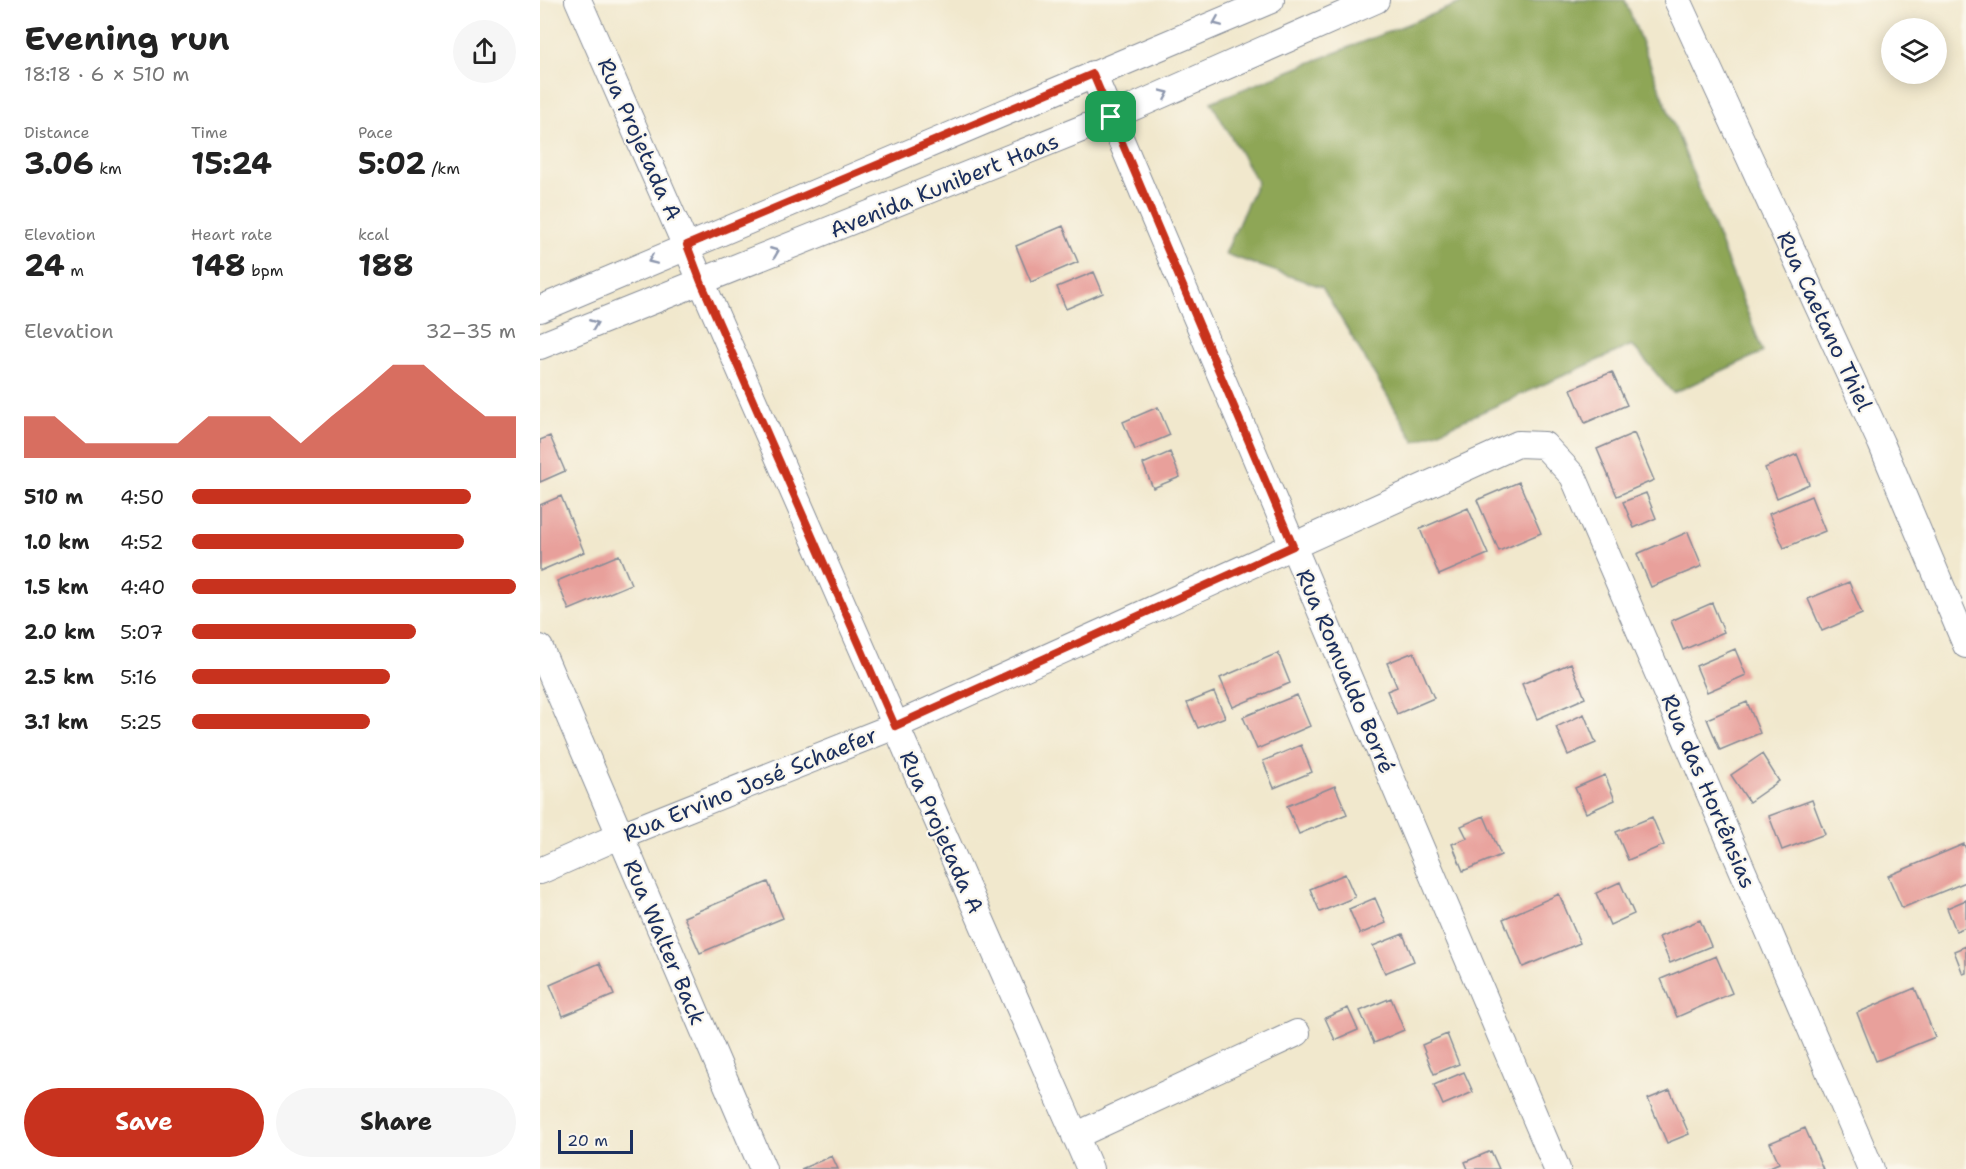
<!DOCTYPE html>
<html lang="en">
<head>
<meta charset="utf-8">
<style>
	:root { --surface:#fff; --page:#f6f6f6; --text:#222; --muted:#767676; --accent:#c8321e }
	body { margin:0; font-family:"Shantell Sans",sans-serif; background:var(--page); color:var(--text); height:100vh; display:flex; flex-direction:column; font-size:22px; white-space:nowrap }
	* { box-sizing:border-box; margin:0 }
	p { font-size:20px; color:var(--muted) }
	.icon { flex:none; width:33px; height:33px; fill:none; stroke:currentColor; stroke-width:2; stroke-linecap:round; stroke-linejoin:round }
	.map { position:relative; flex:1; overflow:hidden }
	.sheet { display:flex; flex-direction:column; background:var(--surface); width:540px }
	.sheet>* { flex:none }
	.tools { position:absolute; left:1341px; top:18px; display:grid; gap:12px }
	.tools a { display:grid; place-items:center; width:66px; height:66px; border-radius:50%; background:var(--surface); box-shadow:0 3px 15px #0003; font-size:30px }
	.scale { position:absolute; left:18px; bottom:15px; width:75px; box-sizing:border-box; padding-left:6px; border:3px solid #1b2f5e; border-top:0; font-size:16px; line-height:21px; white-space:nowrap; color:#1b2f5e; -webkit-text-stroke:4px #fbf7ec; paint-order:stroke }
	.pin { position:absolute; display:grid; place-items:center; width:51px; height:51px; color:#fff; margin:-26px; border-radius:12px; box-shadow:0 3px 9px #0006 }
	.round { display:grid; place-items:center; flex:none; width:63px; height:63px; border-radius:32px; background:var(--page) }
	.summary { display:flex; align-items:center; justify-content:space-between; height:102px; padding:0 24px }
	h1 { font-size:33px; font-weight:700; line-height:45px }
	.figures { display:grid; grid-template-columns:repeat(3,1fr); gap:9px; height:102px; padding:6px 24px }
	.figures div { display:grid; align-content:center }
	.figures b { font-size:30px; font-weight:700 }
	.figures small { font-size:16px; font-weight:400 }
	.figures p { font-size:16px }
	.chart { height:168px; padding:12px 24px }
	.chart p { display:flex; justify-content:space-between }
	.chart svg { width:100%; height:108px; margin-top:6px; fill:var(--accent); opacity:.7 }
	.action { display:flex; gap:12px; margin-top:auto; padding:12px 24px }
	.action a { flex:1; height:69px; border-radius:36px; background:var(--accent); color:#fff; font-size:24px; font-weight:700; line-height:69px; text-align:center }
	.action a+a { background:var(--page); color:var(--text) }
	ul { padding:0 24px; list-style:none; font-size:20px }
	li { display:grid; grid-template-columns:96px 72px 1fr; align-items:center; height:45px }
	li i { height:15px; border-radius:8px; background:var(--accent) }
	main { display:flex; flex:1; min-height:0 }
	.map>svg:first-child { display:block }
</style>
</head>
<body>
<main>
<section class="sheet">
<div class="summary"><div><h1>Evening run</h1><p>18:18 · 6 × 510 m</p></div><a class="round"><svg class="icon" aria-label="share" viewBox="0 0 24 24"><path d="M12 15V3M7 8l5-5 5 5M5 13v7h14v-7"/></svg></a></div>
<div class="figures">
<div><p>Distance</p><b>3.06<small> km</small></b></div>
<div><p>Time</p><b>15:24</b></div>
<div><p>Pace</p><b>5:02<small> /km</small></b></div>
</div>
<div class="figures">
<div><p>Elevation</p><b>24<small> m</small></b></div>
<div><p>Heart rate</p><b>148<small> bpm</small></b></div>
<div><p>kcal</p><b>188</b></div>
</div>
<div class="chart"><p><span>Elevation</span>32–35 m</p>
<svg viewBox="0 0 160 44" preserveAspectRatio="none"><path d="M0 44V27L10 27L20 38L30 38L40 38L50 38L60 27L70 27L80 27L90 38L100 27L110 17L120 6L130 6L140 17L150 27L160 27V44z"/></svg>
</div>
<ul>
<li><b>510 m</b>4:50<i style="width:86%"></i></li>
<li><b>1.0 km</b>4:52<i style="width:84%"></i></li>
<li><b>1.5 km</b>4:40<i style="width:100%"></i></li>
<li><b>2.0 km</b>5:07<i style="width:69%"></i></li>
<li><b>2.5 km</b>5:16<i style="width:61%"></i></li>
<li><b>3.1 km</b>5:25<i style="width:55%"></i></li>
</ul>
<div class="action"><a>Save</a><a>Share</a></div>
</section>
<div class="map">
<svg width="1426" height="1169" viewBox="0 0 1426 1169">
	<rect width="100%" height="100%" fill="#fbf7ec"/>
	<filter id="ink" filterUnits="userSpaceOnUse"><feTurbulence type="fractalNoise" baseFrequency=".0167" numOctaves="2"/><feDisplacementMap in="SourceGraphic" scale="12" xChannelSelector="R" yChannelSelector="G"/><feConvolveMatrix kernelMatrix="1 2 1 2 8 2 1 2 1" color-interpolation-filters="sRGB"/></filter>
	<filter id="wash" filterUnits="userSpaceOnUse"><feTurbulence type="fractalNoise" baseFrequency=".008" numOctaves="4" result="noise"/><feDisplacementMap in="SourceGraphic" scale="24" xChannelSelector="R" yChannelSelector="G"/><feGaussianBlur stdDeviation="1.35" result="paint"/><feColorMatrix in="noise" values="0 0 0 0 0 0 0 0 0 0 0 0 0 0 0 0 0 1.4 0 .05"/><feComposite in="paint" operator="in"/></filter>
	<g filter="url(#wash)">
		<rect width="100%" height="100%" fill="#f1e8cd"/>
		<!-- forest -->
		<path fill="#8ea657" stroke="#546a5a" stroke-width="1.5" d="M928 0H1085L1223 352 1133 393 1092 345 875 442 782 287 685 254 717 182 671 102Z"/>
		<g id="blocks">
			<!-- building -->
			<path fill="#e8a09b" d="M523 226 538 262 491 282 476 246Z
				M554 272 563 293 526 309 517 287Z
				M1072 372 1087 405 1045 423 1031 389Z
				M618 407 630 435 595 450 583 422Z
				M1094 433 1114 480 1077 496 1057 449Z
				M10 436 25 471 0 482V440Z
				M630 452 640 477 613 488 603 464Z
				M1257 454 1269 484 1237 498 1225 468Z
				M979 482 1001 533 959 551 937 500Z
				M1106 493 1116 518 1094 528 1083 502Z
				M21 496 44 552 0 571V505Z
				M1271 496 1285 531 1244 548 1229 514Z
				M928 508 948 554 899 575 880 529Z
				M1148 532 1162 566 1111 587 1097 554Z
				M79 555 91 584 29 610 17 581Z
				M1309 582 1322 614 1282 631 1268 599Z
				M1172 603 1184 632 1143 650 1131 621Z
				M1195 649 1206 675 1167 692 1156 666Z
				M874 652 894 698 857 714 847 691 857 687 847 663Z
				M738 653 750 683 693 707 680 678Z
				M1031 663 1045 698 997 719 982 684Z
				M674 692 685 717 658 728 647 703Z
				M757 695 770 726 717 749 703 717Z
				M1207 702 1220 733 1180 750 1167 719Z
				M1044 714 1056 743 1028 755 1016 727Z
				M761 745 772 772 734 788 723 761Z
				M1222 754 1239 781 1209 802 1191 775Z
				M1065 775 1075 800 1046 813 1035 788Z
				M795 786 807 814 759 834 747 806Z
				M1272 800 1285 834 1242 850 1229 816Z
				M944 816 961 855 923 871 912 844 927 838 921 826Z
				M1112 817 1124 845 1088 860 1076 832Z
				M1424 844 1426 849V882L1362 908 1348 876Z
				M805 874 815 897 780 912 770 889Z
				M228 882 243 918 160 953 144 917Z
				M1080 882 1094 914 1070 925 1056 893Z
				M1019 894 1040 943 983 967 963 919Z
				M835 898 846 923 820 934 809 909Z
				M1426 900V927L1416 931 1407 908Z
				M1160 920 1171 946 1130 963 1119 937Z
				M863 934 874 961 845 973 833 946Z
				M1426 946V973L1423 974 1414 951Z
				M1176 956 1192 993 1137 1017 1121 979Z
				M60 963 74 995 23 1016 10 985Z
				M1375 988 1395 1037 1336 1061 1317 1013Z
				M851 998 864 1030 834 1043 820 1011Z
				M808 1008 818 1030 795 1040 785 1018Z
				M907 1034 919 1064 894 1074 882 1045Z
				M924 1072 933 1092 903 1105 894 1085Z
				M1130 1090 1149 1134 1127 1143 1108 1099Z
				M1265 1128 1283 1169H1225L1239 1163 1230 1143Z
				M951 1151 959 1169H928L925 1162Z
				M292 1156 298 1169H261Z"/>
		</g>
	</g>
	<g filter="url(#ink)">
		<use href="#blocks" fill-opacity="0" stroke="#868c96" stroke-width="1.5"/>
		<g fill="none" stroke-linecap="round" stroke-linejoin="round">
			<!-- minor casing -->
			<g stroke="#868c96" stroke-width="28">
				<path id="minor" d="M38 0 550 1169
					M1137 0 1341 443 1426 645
					M553 74 1017 1169
					M0 309 731 0
					M0 346 571 117 836 0
					M0 648 223 1169
					M0 871 79 836 355 726 978 444 1004 445 1033 476 1331 1169
					M535 1136 757 1033"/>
			</g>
			<!-- minor -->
			<use href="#minor" stroke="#fff" stroke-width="26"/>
		</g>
		<!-- one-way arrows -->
		<defs><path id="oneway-chevron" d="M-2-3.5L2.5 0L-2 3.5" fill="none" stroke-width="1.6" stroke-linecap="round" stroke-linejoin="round" transform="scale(1.5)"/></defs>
		<g stroke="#8d97ae">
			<use href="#oneway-chevron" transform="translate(677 22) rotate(157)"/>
			<use href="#oneway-chevron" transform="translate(625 94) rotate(-24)"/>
			<use href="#oneway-chevron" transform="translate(235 252) rotate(-22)"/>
			<use href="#oneway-chevron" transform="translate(112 260) rotate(157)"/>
			<use href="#oneway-chevron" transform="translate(54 324) rotate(-22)"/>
		</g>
	</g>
	<g fill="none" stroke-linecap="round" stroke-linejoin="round" filter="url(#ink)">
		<!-- route casing -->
		<g stroke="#fff" stroke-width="12">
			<path id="route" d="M553 74 753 546 355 726 161 282 147 245Z"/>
		</g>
		<!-- route -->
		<use href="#route" stroke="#c8321e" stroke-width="8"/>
	</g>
	<g text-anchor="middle" stroke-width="4.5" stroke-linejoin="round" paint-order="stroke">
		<!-- street labels -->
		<g font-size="22" fill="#1b2f5e" stroke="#fbf7ec">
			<text transform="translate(100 139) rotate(66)" y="8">Rua Projetada A</text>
			<text transform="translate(404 185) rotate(-22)" y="8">Avenida Kunibert Haas</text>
			<text transform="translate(1285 321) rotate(65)" y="8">Rua Caetano Thiel</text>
			<text transform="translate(806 671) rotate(67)" y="8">Rua Romualdo Borré</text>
			<text transform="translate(210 784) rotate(-22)" y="8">Rua Ervino José Schaefer</text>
			<text transform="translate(1169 791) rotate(67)" y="8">Rua das Hortênsias</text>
			<text transform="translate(402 832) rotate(66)" y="8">Rua Projetada A</text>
			<text transform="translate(125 942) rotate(67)" y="8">Rua Walter Back</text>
		</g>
	</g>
</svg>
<div class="tools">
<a><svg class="icon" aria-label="layers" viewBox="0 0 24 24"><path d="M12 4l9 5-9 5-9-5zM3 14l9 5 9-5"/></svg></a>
</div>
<div class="scale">20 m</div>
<div class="pin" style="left:571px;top:117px;background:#1e9e55"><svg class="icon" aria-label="arrive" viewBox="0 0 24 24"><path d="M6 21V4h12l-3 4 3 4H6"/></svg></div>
</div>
</main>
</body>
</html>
